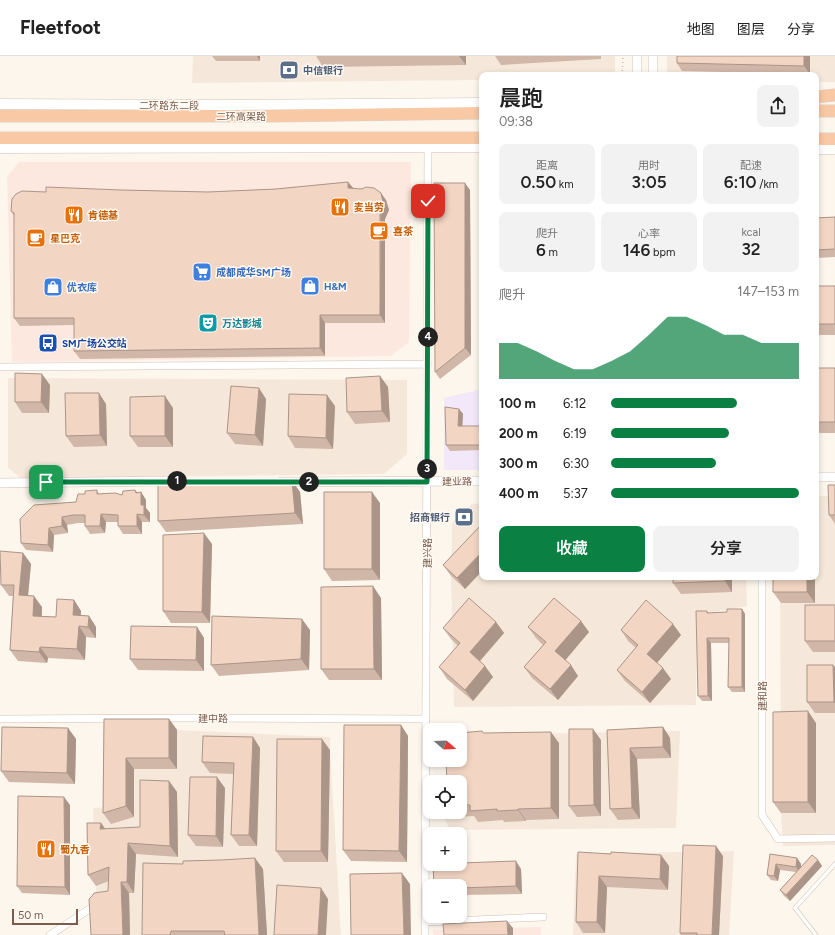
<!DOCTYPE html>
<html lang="zh">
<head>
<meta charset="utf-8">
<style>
	:root { --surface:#fff; --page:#f2f2f2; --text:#222; --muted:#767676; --line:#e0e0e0; --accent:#0b8043 }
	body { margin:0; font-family:Figtree,"Noto Sans SC",sans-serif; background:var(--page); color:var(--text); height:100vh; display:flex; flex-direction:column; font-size:15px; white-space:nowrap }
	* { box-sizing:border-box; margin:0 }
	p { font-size:13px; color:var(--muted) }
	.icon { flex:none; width:22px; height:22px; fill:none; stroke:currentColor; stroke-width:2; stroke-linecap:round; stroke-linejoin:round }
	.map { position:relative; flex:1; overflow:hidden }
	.sheet { position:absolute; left:479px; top:16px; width:340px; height:508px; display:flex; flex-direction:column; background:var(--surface); border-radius:8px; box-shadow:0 2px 6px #0003 }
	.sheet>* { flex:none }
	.needle { width:26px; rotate:109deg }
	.tools { position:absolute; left:423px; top:667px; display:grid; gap:8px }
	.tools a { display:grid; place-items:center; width:44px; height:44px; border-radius:8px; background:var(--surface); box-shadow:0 2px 6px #0003; font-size:20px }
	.scale { position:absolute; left:12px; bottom:10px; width:66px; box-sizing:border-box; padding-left:4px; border:2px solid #7a5c4d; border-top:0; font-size:11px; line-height:14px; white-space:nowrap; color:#7a5c4d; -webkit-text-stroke:3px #fffaf3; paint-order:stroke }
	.pin { position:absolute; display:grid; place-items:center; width:34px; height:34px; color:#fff; margin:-17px; border-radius:8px; box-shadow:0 2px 6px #0006 }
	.km { position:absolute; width:20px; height:20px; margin:-10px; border-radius:50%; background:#222; color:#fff; font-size:11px; line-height:20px; text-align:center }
	.round { display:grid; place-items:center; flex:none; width:42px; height:42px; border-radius:8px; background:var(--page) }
	.headline { display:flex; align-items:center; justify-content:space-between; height:68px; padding:0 20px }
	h1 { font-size:22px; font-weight:600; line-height:30px }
	.figures { display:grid; grid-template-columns:repeat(3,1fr); gap:6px; height:68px; padding:4px 20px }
	.figures div { display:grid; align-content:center; border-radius:8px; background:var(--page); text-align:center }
	.figures b { font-size:17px; font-weight:600 }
	.figures small { font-size:11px; font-weight:400 }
	.figures p { font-size:11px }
	.chart { height:112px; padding:8px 20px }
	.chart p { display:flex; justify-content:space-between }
	.chart svg { width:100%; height:72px; margin-top:4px; fill:var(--accent); opacity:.7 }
	.cta { display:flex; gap:8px; margin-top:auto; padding:8px 20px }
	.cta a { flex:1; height:46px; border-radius:8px; background:var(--accent); color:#fff; font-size:16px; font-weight:600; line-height:46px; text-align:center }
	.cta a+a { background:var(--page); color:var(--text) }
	ul { padding:0 20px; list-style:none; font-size:13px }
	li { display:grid; grid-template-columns:64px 48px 1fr; align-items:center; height:30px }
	li i { height:10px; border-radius:5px; background:var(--accent) }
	header { display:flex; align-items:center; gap:24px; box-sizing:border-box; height:56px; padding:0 20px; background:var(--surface); border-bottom:1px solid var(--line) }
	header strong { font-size:19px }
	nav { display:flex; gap:22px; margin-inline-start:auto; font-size:14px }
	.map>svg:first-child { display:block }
</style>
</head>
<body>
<header>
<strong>Fleetfoot</strong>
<nav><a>地图</a><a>图层</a><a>分享</a></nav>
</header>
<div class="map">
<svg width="835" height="879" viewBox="0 0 835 879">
	<rect width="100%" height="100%" fill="#fdf6ec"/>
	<!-- residential -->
	<path fill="#f5e8da" d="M193 0H615V19H482V24L192 27Z
		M667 0H835V26H816V19H667Z
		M8 322 407 324V398L384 418 21 422 8 412Z
		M816 440H835V789L783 790 781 757 780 521H816Z
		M482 447V521H746L747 550 697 559 696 649 454 651 451 520 452 467 472 448Z
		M112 674H177L330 681V694L341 879H98L93 752 113 751Z
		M680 675 676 772 450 774 445 764V756H460V726H447L448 704H460V679Z
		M734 795 729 879H573L576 798Z"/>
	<!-- commercial -->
	<path fill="#fde8e0" d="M19 106H411L409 286 391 300 12 306 7 121Z
		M541 871V879H433V874Z"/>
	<!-- education -->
	<path fill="#f3e8fa" d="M482 330V414H444V342L482 333Z"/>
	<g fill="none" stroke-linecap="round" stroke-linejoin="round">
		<!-- service casing -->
		<g stroke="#d1beb0" stroke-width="4.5">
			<path id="service" d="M816 879 795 852 835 808"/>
		</g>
		<!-- minor casing -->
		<g stroke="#d1beb0" stroke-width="8">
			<path id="minor" d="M0 311 428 308
				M762 521V759L778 783 835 782
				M0 663 183 662 426 663
				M425 866 543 861
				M50 879 97 848
				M425 879 428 91"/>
		</g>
		<!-- tertiary casing -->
		<g stroke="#d1beb0" stroke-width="10">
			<path id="tertiary" d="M637 19V0
				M653 19V0
				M816 421H835
				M281 426 482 425
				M0 427 169 425"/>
		</g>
		<!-- secondary casing -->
		<g stroke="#d6c0b0" stroke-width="11">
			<path id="secondary" d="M0 48 217 49 482 47
				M0 92 482 91
				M816 93H835"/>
		</g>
		<!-- trunk casing -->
		<g stroke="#dad1cd" stroke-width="13">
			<path id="trunk" d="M816 41 835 39
				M816 55H835
				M0 60H272L482 57
				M0 82H482
				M816 83H835"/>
		</g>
		<!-- path -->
		<path stroke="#d9b8a5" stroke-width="1.5" stroke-dasharray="1 3" stroke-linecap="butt" d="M622 19 623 2"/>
		<!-- service -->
		<use href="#service" stroke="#fff" stroke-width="3.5"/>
		<!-- minor -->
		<use href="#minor" stroke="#fff" stroke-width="7"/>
		<!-- tertiary -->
		<use href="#tertiary" stroke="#fff" stroke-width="9"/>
		<!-- secondary -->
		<use href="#secondary" stroke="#fff" stroke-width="10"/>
		<!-- trunk -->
		<use href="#trunk" stroke="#f9c8a4" stroke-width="12"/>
	</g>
	<!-- wall -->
	<path fill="#d1b7a8" d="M212 0H260V5H216Z
		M316 0H466V9L323 11Z
		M495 0H601V3L501 9Z
		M677 0H810V18L682 15 677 7Z
		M348 126 353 132 386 144 389 154 385 163V267H325V300L80 303 74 295V269L20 270 14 262V160L11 155 46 136 121 134 208 136 276 133Z
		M470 134 471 299 440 323 435 316Z
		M835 161V201L816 202V162Z
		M816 230H835V279H816Z
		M816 312H835V377H816Z
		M380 320 388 331 390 366 355 368 347 356Z
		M50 329 49 357H22L15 346Z
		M266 343 263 390 235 388 227 377Z
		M106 348 107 390 74 391 66 380Z
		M335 350 333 393 295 392 288 380Z
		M173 352V391H138L130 380Z
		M459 353 463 358 462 370H482V394L450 395 446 389Z
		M292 425 300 436 303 468 166 476 158 465Z
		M835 429V468L829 459Z
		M97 434 99 438 122 439 135 434 137 436H141L146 444V452L150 457V466H142V478H123L118 470V466H106L105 477 90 478 85 470V467H78L67 469 68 477 54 479 53 496 26 494 21 487 76 446 85 438Z
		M380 447V524L332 525 324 513Z
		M482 468V515L465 533 451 520 443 509Z
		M212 488 210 567H171L163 555Z
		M23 497 31 508 28 539 42 551V560L56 561 74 544 81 555V559L89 560 96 571V582L86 581 85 604 48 602 47 607 18 605 10 594 13 540H9L1 529Z
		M673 521H732V536L681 538 673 527Z
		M773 521H815V547H781L773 536Z
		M381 542 382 624H329L321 613Z
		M835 549V596H813L805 585Z
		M742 553 745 558V636H732L728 631 729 587H711L712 645H702L698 640 707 555 708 557 727 556Z
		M496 566 504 577 480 605 493 621 473 645 447 623 439 611 458 590 451 583 443 572Z
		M197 571 204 582V615L138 614 130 603Z
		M528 571 589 576 565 604 578 620 558 644 532 622 524 611 543 589 536 582Z
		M310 574 309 614 219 620 211 609Z
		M621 574 681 579 657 607 671 623 650 647 625 625 617 614 636 592 628 585Z
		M835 611V657H815L807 646Z
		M104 663H169L177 674V713H134V761L111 768 103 757Z
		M816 667V757H781L773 746Z
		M401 669 408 680 407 806 351 805 343 794Z
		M663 671 670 682 671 702 637 703 640 763 618 764 610 753 607 674Z
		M68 672 76 683 75 728 9 726 1 715Z
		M484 677 559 687V763L526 764V765L504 766 503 764 478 766 474 760 456 761 453 756H460V726Z
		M253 681 260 692 257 790H239L231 779 234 718 210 717 202 706Z
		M601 684V760L577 761 569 750Z
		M330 694 328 806H284L276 795Z
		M169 725 177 736 178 801 136 798 134 837H129L130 879H91L108 835 109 825 96 830 88 819 101 767 105 773 140 771Z
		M225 732 223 791 196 790 188 779Z
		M70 749V839L22 837 17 830Z
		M460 784 461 785V807L521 813 522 838 460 839Z
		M611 798 661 799 669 810 668 834 607 831 605 877H583L576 866Z
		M770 798 797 802 801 808V812L818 804 822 810 790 845 784 840 780 834 796 816 780 814 778 825 771 824 767 819Z
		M723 800 719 879H681L680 877Z
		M263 813 267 879H142Z"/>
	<!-- shaded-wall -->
	<path fill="#aa9588" d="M257 0H260V5Z
		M459 0H466V9Z
		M804 0H810V18L804 10Z
		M348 126 354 133 348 132Z
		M465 127 470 134 471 299 465 292Z
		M381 137 386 144 389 154 385 163V267L380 259Z
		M320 259 325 267V300L320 292Z
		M42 318 50 329 49 357 41 346Z
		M380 320 388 331 390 366 382 355Z
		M259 332 266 343 263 390 255 379Z
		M99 337 106 348 107 390 100 379Z
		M327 339 335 350 333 393 326 382Z
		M165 340 173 352V391L165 380Z
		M459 353 463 358 462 376 458 370Z
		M292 425 300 436 303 468 295 457Z
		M135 434 140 441 141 436 146 444V452L150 457V466L144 459 136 437Z
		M372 436 380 447V524L372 513Z
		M101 458 106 466 105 477 100 470Z
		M137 458 142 466V478L137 470Z
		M62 461 67 469 68 477 62 470Z
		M49 472 54 479 53 496 48 489Z
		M204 477 212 488 210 567 202 556Z
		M482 496V515L465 533 457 522Z
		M23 497 31 508 27 550 19 539Z
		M725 521H732V536L725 525Z
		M807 521H815V547L807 536Z
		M373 530 381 542 382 624 374 613Z
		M34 540 42 551 41 571 33 560Z
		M74 544 81 555 80 570 73 559Z
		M742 553 745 558V636L742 631Z
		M89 560 96 571V582L88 571Z
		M302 563 310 574 309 614 301 603Z
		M581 565 589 576 563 607 555 595Z
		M496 566 504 577 478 607 470 596Z
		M673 568 681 579 655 609 647 598Z
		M79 570 86 581 85 604 77 593Z
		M197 571 204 582V615L196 604Z
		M707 582 711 587 712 645 708 640Z
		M40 591 48 602 47 607 39 596Z
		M571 609 578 620 558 644 550 633Z
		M833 609 835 611V647L834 646Z
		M485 610 493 621 473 645 465 634Z
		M663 612 671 623 650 647 642 636Z
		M808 655 816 667V757L808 746Z
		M169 663 177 674V713L169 702Z
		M401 669 408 680 407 806 399 795Z
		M663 671 670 682 671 702 663 691Z
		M68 672 76 683 75 728 67 717Z
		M593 673 601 684V760L594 749Z
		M551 676 559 687V763L551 752Z
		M253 681 260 692 257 790 249 779Z
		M322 683 330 694 328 806 321 795Z
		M630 692 637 703 640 763 632 752Z
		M126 702 134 713V761L126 750Z
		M217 721 225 732 223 791 216 780Z
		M169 725 177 736 178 801 170 790Z
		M64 741 70 749V839L65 831Z
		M518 753 526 764V765L518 754Z
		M101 767 109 778 100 773Z
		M460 784 461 785 462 814 460 808Z
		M128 787 136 798 134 837 127 826Z
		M716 790 723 800 719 879H712Z
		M661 799 669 810 668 834 660 823Z
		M255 802 263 813 267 879H259Z
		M797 802 801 808 800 817 796 811Z
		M818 804 822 810 790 845 786 839Z
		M516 805 521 813 522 838 516 830Z
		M776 808 780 814 778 825 774 820Z
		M402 817 410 828 411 879H404Z
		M599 820 607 831 605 877 597 866Z
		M121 826 129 837 130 879H123Z
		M321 832 328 843 326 879H318Z
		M507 865 513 872V879H508Z"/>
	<!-- building -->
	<path fill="#f3d5c3" stroke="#aa9588" d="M677 0H804V10L677 7Z
		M348 126V132L362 133 366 131 374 132 381 137 383 146 380 155V259H320V292L74 295V262H14V157L11 155 12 143 16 138 22 135 46 136V131L121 134 208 136 276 133Z
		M434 127H465V292L435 316Z
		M835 161V193L816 194V162Z
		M816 230H835V268H816Z
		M816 312H835V366H816Z
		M15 317 42 318 41 346H15Z
		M380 320 382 355 347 356 346 322Z
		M231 330 259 332 255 379 227 377Z
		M65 337H99L100 379 66 380Z
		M289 338 327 339 326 382 288 380Z
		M165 340V380H130V341Z
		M445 351 459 353 458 370H482V389H446Z
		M158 424 292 425 295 457 158 465Z
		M828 429H835V459H829Z
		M97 434V438L115 437 122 439 123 435 135 434 136 437 141 436V449H144V459L137 458V470H118V459L101 458 100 470H85V459H73L62 461V470L49 472 48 489 21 487 20 463 34 449 76 446 78 438H85V435Z
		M324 436H372V513H324Z
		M482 468V496L457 522 443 509Z
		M204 477 202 556 163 555V479Z
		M0 495 23 497 19 539 34 540 33 560 56 561 57 543 74 544 73 559 89 560 88 571 79 570 77 593 40 591 39 596 10 594 14 529H1Z
		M673 521H725V525L673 527Z
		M773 521H807V536H773Z
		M373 530 374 613H321V531Z
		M469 542 496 566 470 596 485 610 465 634 439 611 460 587 443 572Z
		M554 542 581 565 555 595 571 609 550 633 524 611 546 586 528 571Z
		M646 544 673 568 647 598 663 612 642 636 617 614 638 589 621 574Z
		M805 549H835V585H805Z
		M727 553H742V631H728L729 582H707L708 640H698L696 555H707V557L727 556Z
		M212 560 302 563 301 603 211 609Z
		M131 570 197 571 196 604 130 603Z
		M807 609H833L834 646H807Z
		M808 655V746H773V656Z
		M104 663H169V702H126V750L103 757Z
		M344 669H401L399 795 343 794Z
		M2 671 68 672 67 717 1 715Z
		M663 671V691L630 692 632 752 610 753 607 674Z
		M569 673H593L594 749 569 750Z
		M482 675 483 677 551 676V752L518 753V754L497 755V753L470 755V749H460V726H447L446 704H460V677Z
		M203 680 253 681 249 779H231L234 707 202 706Z
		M277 683H322L321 795H276Z
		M190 721H217L216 780 188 779Z
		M140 724 169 725 170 790 128 787 127 826H121L123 879H91L89 843 93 839 94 837 108 835 109 811 88 819 87 767H101L100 773 140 771Z
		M18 740 64 741 65 831 17 830Z
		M456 777V778H435Z
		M683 789 716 790 712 879H697V877H680Z
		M578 796 611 798V796L661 799 660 823 599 820 597 866H576Z
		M770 798 797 802 796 811 776 808 774 820 767 819Z
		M812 799 818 804 786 839 780 834Z
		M255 802 259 879H225L224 875H171L170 879H142L143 807 183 808V805L221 804Z
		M516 805V830L460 832V830H434L433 808H460V807Z
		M402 817 404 879H351L350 818Z
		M277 829 321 832 318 879H274Z
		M507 865 508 879H444L443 868Z"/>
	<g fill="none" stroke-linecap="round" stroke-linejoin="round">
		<!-- route casing -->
		<g stroke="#fff" stroke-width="8">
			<path id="route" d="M46 426H427L428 145"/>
		</g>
		<!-- route -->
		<use href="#route" stroke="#0b8043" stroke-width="5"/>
	</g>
	<!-- icons -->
	<defs>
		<g id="bank-square" transform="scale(1)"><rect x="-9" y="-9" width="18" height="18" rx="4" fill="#5c6f8a" stroke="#fffaf3"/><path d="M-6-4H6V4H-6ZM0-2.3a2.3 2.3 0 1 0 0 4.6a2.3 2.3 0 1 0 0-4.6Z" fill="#fff"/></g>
		<g id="restaurant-square" transform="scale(1)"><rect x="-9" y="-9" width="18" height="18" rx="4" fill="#e8710a" stroke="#fffaf3"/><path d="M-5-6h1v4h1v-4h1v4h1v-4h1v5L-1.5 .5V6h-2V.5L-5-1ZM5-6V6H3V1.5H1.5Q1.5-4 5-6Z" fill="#fff"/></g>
		<g id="cafe-square" transform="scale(1)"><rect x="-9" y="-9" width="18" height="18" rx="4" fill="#e8710a" stroke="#fffaf3"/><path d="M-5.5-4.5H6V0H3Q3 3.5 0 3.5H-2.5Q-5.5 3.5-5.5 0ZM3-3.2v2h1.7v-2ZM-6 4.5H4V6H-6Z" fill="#fff"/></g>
		<g id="supermarket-square" transform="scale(1)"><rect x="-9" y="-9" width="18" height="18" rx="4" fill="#3f7fe0" stroke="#fffaf3"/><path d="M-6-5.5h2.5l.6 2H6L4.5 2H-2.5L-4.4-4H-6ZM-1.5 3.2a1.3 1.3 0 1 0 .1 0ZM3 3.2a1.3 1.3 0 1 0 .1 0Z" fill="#fff"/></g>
		<g id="shop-square" transform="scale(1)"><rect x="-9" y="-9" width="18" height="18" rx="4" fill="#3f7fe0" stroke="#fffaf3"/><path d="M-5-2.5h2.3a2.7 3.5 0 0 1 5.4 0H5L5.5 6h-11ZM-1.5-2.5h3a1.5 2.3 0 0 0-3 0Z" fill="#fff"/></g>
		<g id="theatre-square" transform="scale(1)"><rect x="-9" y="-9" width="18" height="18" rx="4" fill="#0f9aa8" stroke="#fffaf3"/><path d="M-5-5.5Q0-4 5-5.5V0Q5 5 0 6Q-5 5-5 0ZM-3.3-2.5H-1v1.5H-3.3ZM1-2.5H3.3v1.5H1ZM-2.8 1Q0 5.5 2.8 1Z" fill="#fff"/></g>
		<g id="bus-square" transform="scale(1)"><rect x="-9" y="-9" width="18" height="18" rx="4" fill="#1a4fb4" stroke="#fffaf3"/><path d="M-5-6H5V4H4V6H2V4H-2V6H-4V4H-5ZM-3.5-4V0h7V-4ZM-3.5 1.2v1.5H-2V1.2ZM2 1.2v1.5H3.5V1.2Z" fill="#fff"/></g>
	</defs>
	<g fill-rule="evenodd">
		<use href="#bank-square" x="289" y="14"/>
		<use href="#restaurant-square" x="340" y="151"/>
		<use href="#restaurant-square" x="74" y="159"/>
		<use href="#cafe-square" x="379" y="175"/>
		<use href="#cafe-square" x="36" y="182"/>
		<use href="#supermarket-square" x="202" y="216"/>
		<use href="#shop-square" x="310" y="230"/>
		<use href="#shop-square" x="53" y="231"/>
		<use href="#theatre-square" x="208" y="267"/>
		<use href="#bus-square" x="48" y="287"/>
		<use href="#bank-square" x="464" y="461"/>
		<use href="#restaurant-square" x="46" y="793"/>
	</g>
	<g text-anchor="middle" stroke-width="3" stroke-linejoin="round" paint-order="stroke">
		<!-- service labels -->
		<g font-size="10" font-weight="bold" fill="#4e5e75" stroke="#fffaf3" text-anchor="start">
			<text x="303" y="18">中信银行</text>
			<text x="450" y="465" text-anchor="end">招商银行</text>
		</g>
		<!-- street labels -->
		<g font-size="10" fill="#7a5c4d" stroke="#fffaf3">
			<text x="169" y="53">二环路东二段</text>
			<text x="241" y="64">二环高架路</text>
			<text transform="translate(457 425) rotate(-1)" y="4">建业路</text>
			<text transform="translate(427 497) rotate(-90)" y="4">建兴路</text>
			<text transform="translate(762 640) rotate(-90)" y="4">建和路</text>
			<text x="213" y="666">建中路</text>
		</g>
		<!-- food labels -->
		<g font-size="10" font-weight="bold" fill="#c56008" stroke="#fffaf3" text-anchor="start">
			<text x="354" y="155">麦当劳</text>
			<text x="88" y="163">肯德基</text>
			<text x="393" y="179">喜茶</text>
			<text x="50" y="186">星巴克</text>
			<text x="60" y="797">蜀九香</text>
		</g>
		<!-- shop labels -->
		<g font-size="10" font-weight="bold" fill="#366cbe" stroke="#fffaf3" text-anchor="start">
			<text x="216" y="220">成都成华SM广场</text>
			<text x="324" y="234">H&amp;M</text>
			<text x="67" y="235">优衣库</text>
		</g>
		<!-- culture labels -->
		<g font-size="10" font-weight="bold" fill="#0d838f" stroke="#fffaf3" text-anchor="start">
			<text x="222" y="271">万达影城</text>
		</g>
		<!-- transit labels -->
		<g font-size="10" font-weight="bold" fill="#164399" stroke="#fffaf3" text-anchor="start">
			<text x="62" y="291">SM广场公交站</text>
		</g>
	</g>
</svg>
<div class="tools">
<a><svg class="needle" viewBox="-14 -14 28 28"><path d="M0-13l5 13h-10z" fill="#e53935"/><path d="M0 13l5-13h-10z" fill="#767676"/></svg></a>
<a><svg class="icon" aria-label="locate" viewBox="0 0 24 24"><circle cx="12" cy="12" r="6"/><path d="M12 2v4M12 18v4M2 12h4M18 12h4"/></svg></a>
<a>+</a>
<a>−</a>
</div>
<div class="scale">50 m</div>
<div class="pin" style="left:46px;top:426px;background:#1e9e55"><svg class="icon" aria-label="arrive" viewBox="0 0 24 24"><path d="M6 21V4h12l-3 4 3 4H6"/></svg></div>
<div class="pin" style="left:428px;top:145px;background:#d93025"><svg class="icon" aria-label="check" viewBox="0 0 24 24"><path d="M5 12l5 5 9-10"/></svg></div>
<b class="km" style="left:177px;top:425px">1</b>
<b class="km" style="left:309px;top:426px">2</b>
<b class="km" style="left:427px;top:413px">3</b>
<b class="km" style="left:428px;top:281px">4</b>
<section class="sheet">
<div class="headline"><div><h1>晨跑</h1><p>09:38</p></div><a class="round"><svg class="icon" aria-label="share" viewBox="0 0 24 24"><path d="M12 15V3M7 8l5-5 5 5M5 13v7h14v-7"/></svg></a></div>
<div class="figures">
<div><p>距离</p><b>0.50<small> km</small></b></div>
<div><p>用时</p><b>3:05</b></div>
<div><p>配速</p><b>6:10<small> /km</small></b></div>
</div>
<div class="figures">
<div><p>爬升</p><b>6<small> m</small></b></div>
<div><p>心率</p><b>146<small> bpm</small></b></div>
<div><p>kcal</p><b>32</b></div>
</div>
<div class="chart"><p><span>爬升</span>147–153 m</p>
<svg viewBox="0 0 160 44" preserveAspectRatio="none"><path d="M0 44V22L10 22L20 27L30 33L40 38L50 38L60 33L70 27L80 17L90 6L100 6L110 11L120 17L130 17L140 22L150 22L160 22V44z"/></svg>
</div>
<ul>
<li><b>100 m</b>6:12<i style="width:67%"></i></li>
<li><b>200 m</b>6:19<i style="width:63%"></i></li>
<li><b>300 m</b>6:30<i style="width:56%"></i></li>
<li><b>400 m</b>5:37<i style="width:100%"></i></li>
</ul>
<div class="cta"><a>收藏</a><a>分享</a></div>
</section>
</div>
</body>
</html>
